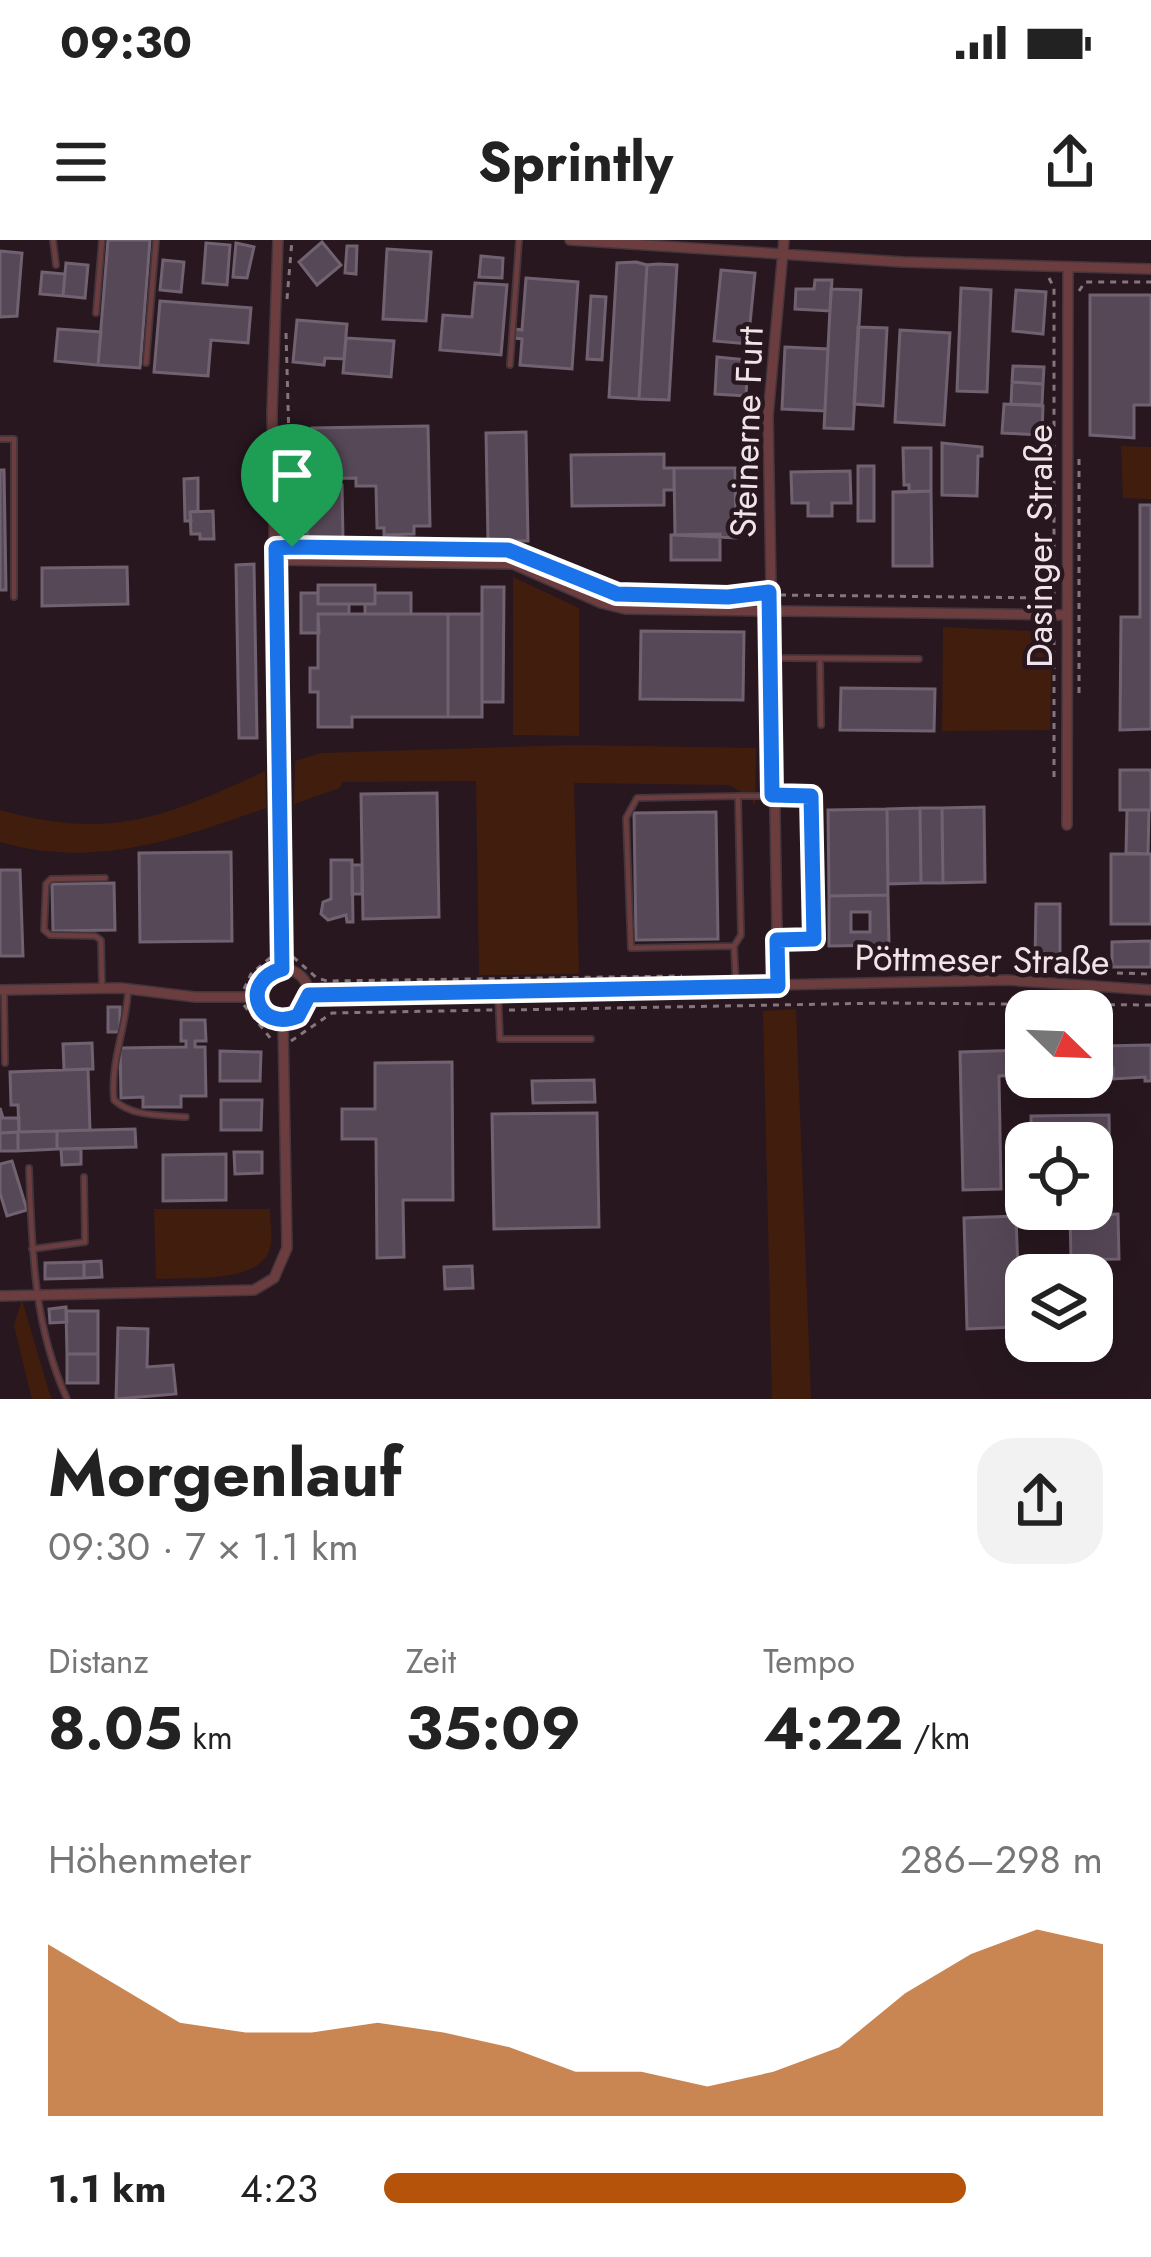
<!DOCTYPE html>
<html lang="de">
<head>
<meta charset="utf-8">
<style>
	:root { --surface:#fff; --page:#f2f2f2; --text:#222; --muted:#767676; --accent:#b45309 }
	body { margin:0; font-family:Jost,sans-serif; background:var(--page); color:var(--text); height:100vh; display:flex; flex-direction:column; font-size:45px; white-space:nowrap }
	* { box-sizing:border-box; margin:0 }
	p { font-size:39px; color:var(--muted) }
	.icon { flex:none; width:66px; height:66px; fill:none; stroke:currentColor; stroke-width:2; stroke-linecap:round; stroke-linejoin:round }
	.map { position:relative; height:1159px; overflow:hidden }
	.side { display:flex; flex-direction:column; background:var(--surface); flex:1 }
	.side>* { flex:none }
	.needle { width:78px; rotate:113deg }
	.controls { position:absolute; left:1005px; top:750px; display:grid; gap:24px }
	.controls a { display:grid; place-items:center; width:108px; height:108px; border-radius:24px; background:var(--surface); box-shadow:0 12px 48px #0002; font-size:60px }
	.pin { position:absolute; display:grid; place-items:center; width:102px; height:102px; color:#fff; margin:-123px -51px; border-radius:50% 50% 50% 0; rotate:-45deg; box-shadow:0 0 12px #0007 }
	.pin .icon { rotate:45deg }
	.round { display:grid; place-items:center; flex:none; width:126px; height:126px; border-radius:36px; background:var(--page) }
	.summary { display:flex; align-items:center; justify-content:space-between; height:204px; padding:0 48px }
	h1 { font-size:66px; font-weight:700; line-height:90px }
	.figures { display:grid; grid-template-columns:repeat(3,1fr); gap:18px; height:204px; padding:12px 48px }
	.figures div { display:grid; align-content:center }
	.figures b { font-size:60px; font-weight:700 }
	.figures small { font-size:33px; font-weight:400 }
	.figures p { font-size:33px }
	.chart { height:336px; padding:24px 48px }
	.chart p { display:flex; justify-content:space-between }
	.chart svg { width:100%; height:216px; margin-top:12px; fill:var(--accent); opacity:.7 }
	ul { padding:0 48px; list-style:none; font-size:39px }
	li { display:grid; grid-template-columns:192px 144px 1fr; align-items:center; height:90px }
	li i { height:30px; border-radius:15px; background:var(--accent) }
	.status { display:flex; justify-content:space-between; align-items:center; height:84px; padding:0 60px; background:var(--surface); direction:ltr }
	.status svg { height:33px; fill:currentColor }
	header { display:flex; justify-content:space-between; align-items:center; height:156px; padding:0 48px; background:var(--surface); font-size:54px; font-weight:700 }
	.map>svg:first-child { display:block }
</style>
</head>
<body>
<div class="status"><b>09:30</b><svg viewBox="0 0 49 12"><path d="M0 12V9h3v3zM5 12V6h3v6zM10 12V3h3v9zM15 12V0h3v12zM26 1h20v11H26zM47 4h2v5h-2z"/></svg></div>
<header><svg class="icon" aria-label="menu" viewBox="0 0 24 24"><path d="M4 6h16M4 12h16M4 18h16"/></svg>Sprintly<svg class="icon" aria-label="share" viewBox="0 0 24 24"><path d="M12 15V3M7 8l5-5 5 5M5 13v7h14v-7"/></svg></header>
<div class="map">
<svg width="1151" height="1159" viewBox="0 0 1151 1159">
	<rect width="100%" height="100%" fill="#28171f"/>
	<!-- green -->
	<path fill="#411d0d" d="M1121 206 1151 207V259L1123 258Z
		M513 337 579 368V496L513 495Z
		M943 387 1052 392 1050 490 942 491Z
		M574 505 756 508 755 566 750 557 729 545 574 543 579 734 479 735 476 541 342 542 340 548 294 564 295 521 321 513Z
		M265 531 266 568C176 600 95 629 0 602V570C110 601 166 577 265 531Z
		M796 769 811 1159H772L763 771Z
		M154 969H270C270 980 273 996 270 1008 262 1044 186 1037 156 1039Z
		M22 1060 50 1155 52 1159H33L31 1156 14 1085Z"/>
	<!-- building -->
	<path fill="#574857" stroke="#716272" stroke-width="3" fill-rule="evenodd" d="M108 0H150L140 128 98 125Z
		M322 2 341 25 317 45 299 22Z
		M206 3 230 5 227 45 203 43Z
		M236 3 254 7 247 38 233 37Z
		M347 6H357L356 34 345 33Z
		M387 9 431 12 426 81 383 79Z
		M0 11 22 13 17 76 0 77Z
		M481 16 503 18 502 38 479 37Z
		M163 20 184 22 181 52 160 50Z
		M636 22 647 25 639 159 609 157 617 23Z
		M66 23 88 25 85 58 63 56Z
		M658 24 677 25 669 160 639 159 647 25Z
		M721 30 755 33 748 104 714 101Z
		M42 32 65 34 63 56 40 54Z
		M526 38 578 42 572 129 520 125 522 99 514 98 515 89 522 90Z
		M815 40H832L830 71 795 69 796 49H814Z
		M475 43 507 45 501 115 440 110 443 75 472 77Z
		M961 48 991 50 987 152 957 151Z
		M831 49 861 50 853 189 824 188Z
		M1016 50 1046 52 1043 94 1013 91Z
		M1090 55H1151V165H1134V198L1090 195Z
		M591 56 606 57 602 120 587 119Z
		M160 61 251 68 248 103 211 100 208 136 154 132Z
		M297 80 347 84 344 119 325 118 324 125 293 122Z
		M858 87 887 88 883 166 854 164Z
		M58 89 101 92 98 125 55 121Z
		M900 90 950 93 944 185 895 182Z
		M346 98 394 101 391 137 343 133Z
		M785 107 828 109 825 171 782 169Z
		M717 117 748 120 746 156 715 154Z
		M1013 126 1044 127 1043 144 1012 142Z
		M1012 142 1043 144 1042 165 1011 164Z
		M1004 164 1043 166 1042 195 1002 193Z
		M428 186 430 286H414V294L384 295V288H377L376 246H356V238L313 239V231H305L304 213H313L312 188Z
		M526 192 528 301H488L486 193Z
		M942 203 982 207V216H978L977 256 942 255Z
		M903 208H931V251L909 252V245H904Z
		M664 214V228H674V250H664V265L572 266 571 215Z
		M858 226H874V281H858Z
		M674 228H735L736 298 675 295Z
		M0 230H4L6 350H0Z
		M850 231 851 263H832V276H808V263H792L791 232Z
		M198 238V271L190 272 191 281H185L184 239Z
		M342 245 343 301 307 302V279H313V246Z
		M931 251 932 326H893V252Z
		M1140 265H1151V489L1120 490 1121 377H1140Z
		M213 271 214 299H200V294H191L190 272Z
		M720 294V320H671V295Z
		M254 324 257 498H239L236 325Z
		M127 327 128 364 42 366V328Z
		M318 345H375V364H318Z
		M482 347H504L503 462H482Z
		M301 353H318V364H349V374H318L319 393H301Z
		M375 353H411V374H365V364H375Z
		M318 374H448V477H352V487H318V452H310V428H318Z
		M448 374H482V477H448Z
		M641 391 744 392 743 460 640 459Z
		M841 448 935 449 934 491 840 490Z
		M1120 530H1151V570H1120Z
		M437 553 439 677 363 679 361 554Z
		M984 567 985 642 943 643 942 568Z
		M920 568 921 643 888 644 887 569Z
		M920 568H942L943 643H921Z
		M887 569 888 655 829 656 828 570Z
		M1127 570H1149L1148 614 1126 613Z
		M716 572 718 699 636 700 634 573Z
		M231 612 232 701 140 702 139 613Z
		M1111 614H1151V684H1111Z
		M331 620H352L353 682H347L346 675 328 680 321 674 323 662 331 659Z
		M352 625H362V654H352Z
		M0 630H20L23 716H0Z
		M114 643 115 690 53 691 52 644Z
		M888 655 889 705 829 706V656ZM851 672H870V692H851Z
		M1036 664H1060V720H1035Z
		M1151 701V727H1112V702Z
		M108 767H120V792H108Z
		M181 780H205L206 801H195V807H205L206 856H181V867H143V857L121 858 120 808 186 807V801H181Z
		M92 803 93 829 64 830 63 804Z
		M1151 805V841H1145V837L1113 839V828L1104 827 1103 806Z
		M1026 810V835L999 836 1001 949 963 950 960 812Z
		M220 811 261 812 260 841H220Z
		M452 822 453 960H403L404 1017 377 1018 376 899H342V869H375V823Z
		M88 829 90 890 19 892 18 865H11L10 832Z
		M594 840 595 862 533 863 532 841Z
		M221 860H262L261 890H221Z
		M0 868 3 878H19V892L0 893Z
		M597 873 599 987 494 989 492 874Z
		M1109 875 1110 937H1092V903H1031V876Z
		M135 889 136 907 57 909V891Z
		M57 891V909L18 911V892Z
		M18 892V911H0V893Z
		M61 909H81V924L62 925Z
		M234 912H262V933L235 934Z
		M226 914V960L163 961V915Z
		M12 921 27 970 7 976 0 953V924Z
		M1118 974 1119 1019 1071 1020 1070 975Z
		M1016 976 1020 1087 967 1089 964 978Z
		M101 1021 102 1037 84 1038V1022Z
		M84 1022V1038L45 1039V1023Z
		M472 1026 473 1048 445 1049 444 1027Z
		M66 1067 67 1082 50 1083 49 1069Z
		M66 1071H98V1114H67Z
		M118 1088 148 1089 147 1127 173 1125 176 1154 116 1159Z
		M67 1114H98V1143H67Z"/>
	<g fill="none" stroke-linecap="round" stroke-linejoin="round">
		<!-- lane casing -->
		<g stroke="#44343b" stroke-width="8">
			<path id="lane" d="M53 0 56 25
				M96 73 102 0
				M146 123 156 0
				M510 125 519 0
				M0 199H14V357
				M775 418 919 419
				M820 419 821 485
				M738 556H811L814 699 777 701
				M734 706 631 708 626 578 637 558 738 556 741 695 734 706 736 746
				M102 748 101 700 95 696 50 695 44 690 46 644 51 639 105 638
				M128 749C127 787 110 820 114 860 132 877 162 875 186 877
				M4 750 5 823
				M498 750 500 799H591
				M29 928C32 1009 33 1084 67 1159
				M32 1009 85 1002 84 937"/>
		</g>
		<!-- street casing -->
		<g stroke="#44343b" stroke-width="12">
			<path id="street" d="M278 0 272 173 282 729
				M570 0 903 22 1151 29
				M276 320 513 324 601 363 625 369 1066 375
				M1067 585 1068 28
				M257 755a26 26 0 1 1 52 0a26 26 0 1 1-52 0Z
				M778 745 768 176 784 0
				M0 750 121 748 195 757H257
				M309 755 1007 740 1151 750
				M0 1056 254 1050 274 1038 287 1008 283 781"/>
		</g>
		<!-- path -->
		<path stroke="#85767c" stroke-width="3" stroke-dasharray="6 6" stroke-linecap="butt" d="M1049 38 1054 48V365
			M1079 51 1085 42H1151
			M287 59 292 0
			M286 93 292 305
			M286 307 508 310C546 318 577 343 615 353 647 362 725 357 759 353
			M780 355 1054 358
			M1079 453V217
			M1054 537V386
			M293 717 317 738 327 741 682 736
			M1021 730 1151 734
			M244 749 251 734 271 717
			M244 765 271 799
			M509 770 884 763 1151 765
			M291 801 332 773 493 770"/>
		<!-- lane -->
		<use href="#lane" stroke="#6b3d3f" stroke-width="4.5"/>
		<!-- street -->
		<use href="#street" stroke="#6b3d3f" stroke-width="9"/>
	</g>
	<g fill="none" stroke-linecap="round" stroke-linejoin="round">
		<!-- route casing -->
		<g stroke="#fff" stroke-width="24">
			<path id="route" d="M292 307 508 310 617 354 728 357 769 352 772 555 811 556 814 699 777 700 778 746 309 755 298 776C257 793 239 741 282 729L276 308Z"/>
		</g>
		<!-- route -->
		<use href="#route" stroke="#1a73e8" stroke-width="15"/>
	</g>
	<g text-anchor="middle" stroke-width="9" stroke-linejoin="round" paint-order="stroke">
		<!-- street labels -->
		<g font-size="36" fill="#f0e4e8" stroke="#28171f">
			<text transform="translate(746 192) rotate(-88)" y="13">Steinerne Furt</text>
			<text transform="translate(1039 306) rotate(-90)" y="13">Dasinger Straße</text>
			<text transform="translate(982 719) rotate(1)" y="13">Pöttmeser Straße</text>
		</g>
	</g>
</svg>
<div class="controls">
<a><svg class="needle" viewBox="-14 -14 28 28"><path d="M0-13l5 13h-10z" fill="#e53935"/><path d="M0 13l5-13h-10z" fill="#767676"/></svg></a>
<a><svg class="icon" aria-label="locate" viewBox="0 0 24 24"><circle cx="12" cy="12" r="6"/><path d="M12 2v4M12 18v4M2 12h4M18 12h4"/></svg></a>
<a><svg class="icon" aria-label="layers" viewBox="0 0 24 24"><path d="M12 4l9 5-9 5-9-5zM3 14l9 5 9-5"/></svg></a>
</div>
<div class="pin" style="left:292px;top:307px;background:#1e9e55"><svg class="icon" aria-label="arrive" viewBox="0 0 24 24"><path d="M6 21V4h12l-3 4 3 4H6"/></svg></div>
</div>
<section class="side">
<div class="summary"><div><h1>Morgenlauf</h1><p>09:30 · 7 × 1.1 km</p></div><a class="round"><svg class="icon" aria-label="share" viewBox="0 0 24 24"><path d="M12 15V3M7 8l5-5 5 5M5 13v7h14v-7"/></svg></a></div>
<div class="figures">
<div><p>Distanz</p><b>8.05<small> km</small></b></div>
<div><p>Zeit</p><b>35:09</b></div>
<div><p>Tempo</p><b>4:22<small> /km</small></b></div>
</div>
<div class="chart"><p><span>Höhenmeter</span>286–298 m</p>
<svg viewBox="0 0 160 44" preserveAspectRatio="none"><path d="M0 44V9L10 17L20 25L30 27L40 27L50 25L60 27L70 30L80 35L90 35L100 38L110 35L120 30L130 19L140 11L150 6L160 9V44z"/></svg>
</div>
<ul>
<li><b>1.1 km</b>4:23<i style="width:81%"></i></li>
</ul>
</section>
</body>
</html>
